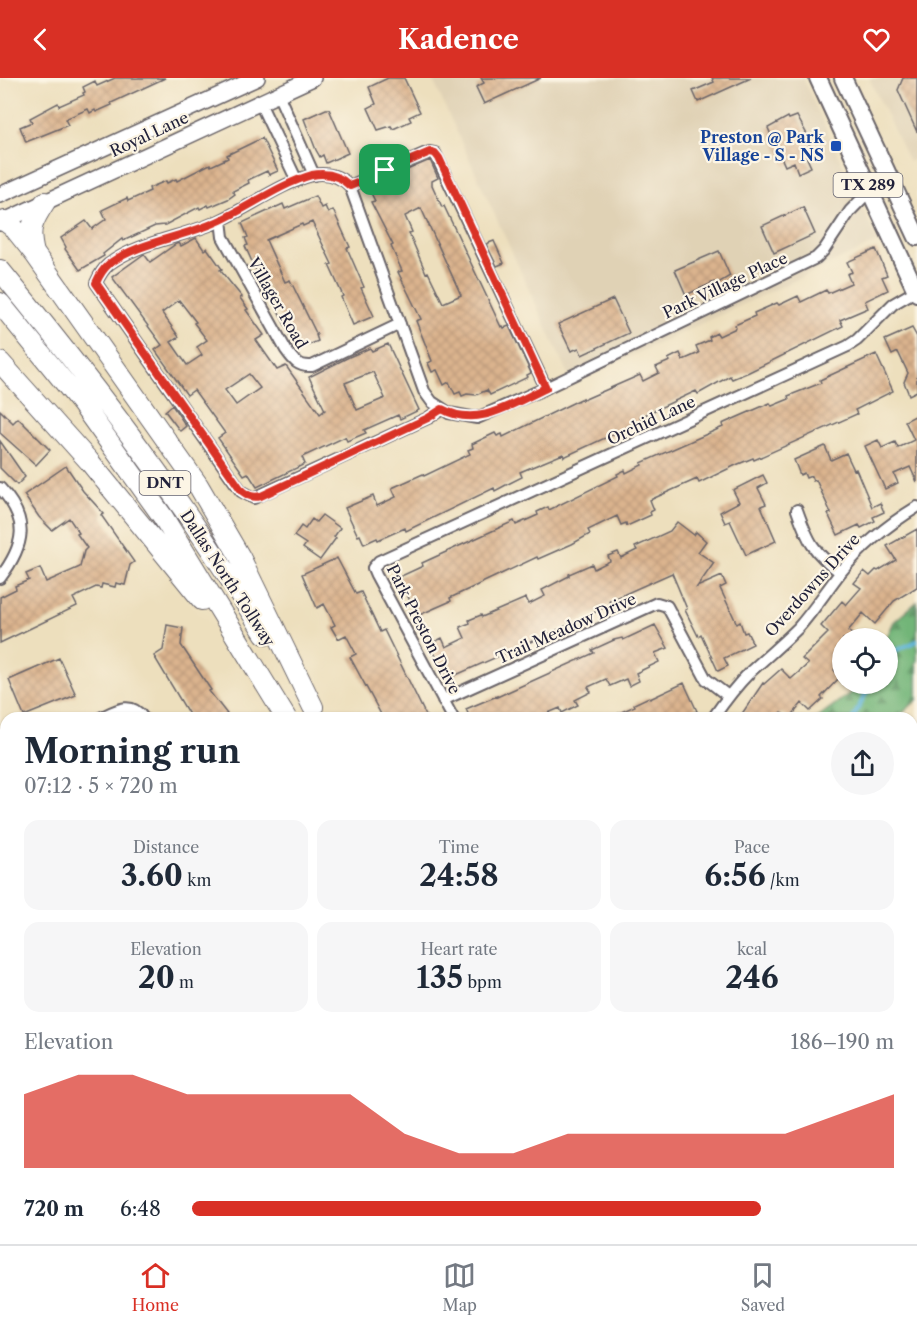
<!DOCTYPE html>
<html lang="en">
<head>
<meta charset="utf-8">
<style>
	:root { --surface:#fff; --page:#f6f6f7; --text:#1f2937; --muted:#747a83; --line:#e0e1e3; --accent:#d93025 }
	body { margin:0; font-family:"Libre Caslon Text",serif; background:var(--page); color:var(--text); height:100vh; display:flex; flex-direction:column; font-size:22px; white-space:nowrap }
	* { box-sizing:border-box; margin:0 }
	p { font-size:20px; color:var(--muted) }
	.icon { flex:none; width:33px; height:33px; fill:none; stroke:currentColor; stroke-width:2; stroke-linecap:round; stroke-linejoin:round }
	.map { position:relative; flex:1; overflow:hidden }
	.panel { position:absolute; left:0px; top:634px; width:918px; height:532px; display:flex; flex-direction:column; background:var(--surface); border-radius:18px 18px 0 0; box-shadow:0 2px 4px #0004 }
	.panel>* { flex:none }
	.fabs { position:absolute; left:832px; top:550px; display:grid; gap:12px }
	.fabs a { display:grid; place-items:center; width:66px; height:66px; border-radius:50%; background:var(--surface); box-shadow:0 2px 4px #0004; font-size:30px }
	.pin { position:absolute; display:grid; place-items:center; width:51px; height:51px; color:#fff; margin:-26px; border-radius:12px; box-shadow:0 3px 9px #0006 }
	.round { display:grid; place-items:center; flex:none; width:63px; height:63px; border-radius:32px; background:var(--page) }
	.overview { display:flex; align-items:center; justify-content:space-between; height:102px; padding:0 24px }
	h1 { font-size:33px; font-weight:700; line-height:45px }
	.stats { display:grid; grid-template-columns:repeat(3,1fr); gap:9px; height:102px; padding:6px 24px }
	.stats div { display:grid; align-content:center; border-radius:15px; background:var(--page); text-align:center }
	.stats b { font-size:30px; font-weight:700 }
	.stats small { font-size:16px; font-weight:400 }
	.stats p { font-size:16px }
	.chart { height:168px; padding:12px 24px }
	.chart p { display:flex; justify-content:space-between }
	.chart svg { width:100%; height:108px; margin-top:6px; fill:var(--accent); opacity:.7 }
	ul { padding:0 24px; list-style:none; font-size:20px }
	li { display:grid; grid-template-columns:96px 72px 1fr; align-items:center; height:45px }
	li i { height:15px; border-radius:8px; background:var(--accent) }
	header { display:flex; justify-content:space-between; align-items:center; height:78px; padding:0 24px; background:var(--accent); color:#fff; font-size:27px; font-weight:700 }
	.tabs { display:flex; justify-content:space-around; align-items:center; height:84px; border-top:2px solid var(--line); background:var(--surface); font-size:16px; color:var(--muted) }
	.tabs a { display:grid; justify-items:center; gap:3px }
	.tabs .active { color:var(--accent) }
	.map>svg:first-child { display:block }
</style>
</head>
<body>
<header><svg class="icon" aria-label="back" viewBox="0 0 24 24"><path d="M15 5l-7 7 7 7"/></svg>Kadence<svg class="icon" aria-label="heart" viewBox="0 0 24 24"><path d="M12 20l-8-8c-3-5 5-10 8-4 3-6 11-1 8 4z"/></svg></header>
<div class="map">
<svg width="917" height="1166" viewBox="0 0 917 1166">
	<defs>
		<pattern id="forest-firs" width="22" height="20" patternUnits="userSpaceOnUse" patternTransform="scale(1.5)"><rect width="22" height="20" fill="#72b578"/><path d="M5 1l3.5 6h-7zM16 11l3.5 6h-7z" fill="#5d9364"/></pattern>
		<pattern id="park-crowns" width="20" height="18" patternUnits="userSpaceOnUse" patternTransform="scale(1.5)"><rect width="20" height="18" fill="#8ed38d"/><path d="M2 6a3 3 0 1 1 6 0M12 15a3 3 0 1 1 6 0" fill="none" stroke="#7ab57b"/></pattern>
		<pattern id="building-cross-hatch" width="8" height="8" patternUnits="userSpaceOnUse" patternTransform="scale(1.5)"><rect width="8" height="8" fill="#dbb48e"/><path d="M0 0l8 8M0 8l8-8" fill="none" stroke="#bc9a7b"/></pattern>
	</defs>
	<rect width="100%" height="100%" fill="#fcf5e5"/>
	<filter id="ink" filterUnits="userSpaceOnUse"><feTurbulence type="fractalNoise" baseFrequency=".0167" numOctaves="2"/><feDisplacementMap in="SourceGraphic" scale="12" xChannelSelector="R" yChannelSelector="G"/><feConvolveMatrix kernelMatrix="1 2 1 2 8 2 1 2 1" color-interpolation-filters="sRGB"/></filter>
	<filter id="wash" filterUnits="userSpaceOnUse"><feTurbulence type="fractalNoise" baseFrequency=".008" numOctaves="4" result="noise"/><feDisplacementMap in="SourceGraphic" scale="24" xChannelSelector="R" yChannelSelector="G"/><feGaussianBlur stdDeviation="1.35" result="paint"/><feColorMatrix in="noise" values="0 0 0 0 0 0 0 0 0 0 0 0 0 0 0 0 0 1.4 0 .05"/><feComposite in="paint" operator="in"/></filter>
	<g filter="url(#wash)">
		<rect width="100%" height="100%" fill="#eddfbd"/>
		<!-- built -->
		<path fill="#e0d2b5" d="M432 0H803L878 164 572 305Z
			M869 0H917V80L909 84Z"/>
		<!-- forest -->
		<path fill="url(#forest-firs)" stroke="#4a6c5a" stroke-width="1.5" d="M917 524V584L915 585 917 589V622L897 640H817L862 606H888V561H886L894 544Z"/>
		<!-- park -->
		<path fill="url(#park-crowns)" stroke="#587a64" stroke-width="1.5" d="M251 1161H486L487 1166H254Z"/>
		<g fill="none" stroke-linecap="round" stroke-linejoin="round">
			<!-- stream -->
			<path stroke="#61b6dd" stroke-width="4" d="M888 576 917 563
				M853 640 871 606
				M360 1161 362 1166"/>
		</g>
		<g id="blocks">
			<!-- building -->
			<path fill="url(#building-cross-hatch)" fill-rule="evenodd" d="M115 0H165L111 25 112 27 96 34 95 32 90 35 88 31 65 41 68 47 26 64 20 49 32 44 30 40 58 25 59 28 84 17 83 15 85 14 83 9 95 3 97 8Z
				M388 0H404L420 34 409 39 411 43 393 51 391 48 378 52 368 30 376 26 369 9Z
				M481 0H541L484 26 476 9 484 5Z
				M712 0H751L698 24 693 13 714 4Z
				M903 0H917V54L898 12Z
				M326 31H329L348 75 326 85 323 77 320 79 316 72 304 41Z
				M797 38 810 62 808 63 813 75 806 78 811 89 798 95 794 84 785 88 768 50 788 39 789 41Z
				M262 60 278 93 269 97 267 93 248 102 249 105 233 113 235 116 228 121 209 129 208 127 200 131 199 129 165 147 155 148 123 163 122 161 103 176 104 178 80 192 65 171 66 169 61 160 86 143 92 151 106 141 102 132 127 120 128 123 150 113 149 110 166 103 167 105 176 101 177 103 210 86 211 88 228 80 227 77Z
				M430 82 438 100 432 103V107L442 129 444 128 501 249 503 248 504 250 509 248 531 295 527 297 528 299 490 317 487 312 476 317 467 316 462 318 460 314 455 316 449 304 444 307 437 292 432 294 428 285 432 283 416 243 421 241 398 194 402 193 391 168 393 167 371 124 375 123 369 111 380 105 379 104ZM421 130 461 217 443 225 428 194 426 195 409 155 412 154 405 138Z
				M315 118 321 130 325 128 328 135 333 132 350 169 347 170 364 209 361 210 374 238 353 247 341 219 343 218 329 187 332 186 312 144 303 148 302 146 266 162 285 204 290 202 317 257H316L318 263 297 272 265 205 262 206 245 168 248 167 245 160 248 159 242 145 283 126 285 131Z
				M803 129 815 156 774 175 762 148Z
				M196 160 204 172 207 170 222 191 220 192 242 219 240 220 248 231 246 232 264 257 256 262 277 292 286 288 320 336 325 332 309 299 349 279 370 270 372 273 388 266 419 332 400 341 398 337 364 352 366 355 347 363 345 359 302 379 305 386 257 409 248 395 244 397 218 360 225 355 194 312 187 317 155 272 162 267 112 199 144 176 150 184 176 166 179 165 181 168ZM179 222 196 244 194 245 207 262 197 269 202 277 187 287 171 264 179 259 162 235ZM373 294 385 320 357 332 345 305ZM249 296 260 310 236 327 225 312Z
				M494 163 504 185 497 188 486 166Z
				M876 171 887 197 882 199 888 212 865 223 868 230 840 242 843 248 749 294 732 301 730 298 698 316 696 313 640 339 642 343 564 379 563 376 520 394 522 399 506 407 495 413 494 410 406 453 405 450 378 462 377 460 364 466 360 457 358 458 345 430 373 418 377 428 396 419 392 410 423 396 424 398 470 376 468 372 473 370 472 366 495 355 497 358 502 356 503 359 583 320V322L640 297 643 303 659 295 656 289 670 283 668 281 680 275 683 282 699 275 696 268 710 262 709 259 717 255 719 258 736 250 735 247 755 238 754 235 777 225 779 227 798 218 801 224 826 212 828 215 851 205 847 196 852 194 847 184Z
				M719 173 730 198 715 207 714 204 686 217 675 192Z
				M613 221 629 255 582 277 579 270 571 273 558 246Z
				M912 250 917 259V313L909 317 904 304 908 295 898 274 892 277 885 262Z
				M876 276 893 313 855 332 857 336 754 382 753 380 736 387 699 405 697 401 650 422 654 432 650 434 651 437 627 448 626 445 621 447 617 438 588 452 590 456 572 466 538 481 537 479 450 520 451 523 417 538 399 499 423 488 422 485 514 443 516 447 538 437 537 434 548 429 549 432 618 398 617 396 625 392 626 395 642 387 641 385 723 349 722 346 770 325 772 328 789 321 788 318 821 305 820 302Z
				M172 327 186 348 180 353 165 333Z
				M0 332 13 345 18 340 50 372 36 387 0 355Z
				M917 337V404L910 389 894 396 898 405 885 411 865 368 878 362 882 370 895 364 898 370 914 362 905 343Z
				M0 363 25 399 17 407 0 390Z
				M825 368 831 382 846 375 854 392 856 391 872 429 880 425 884 434 873 439 875 443 861 450 859 447 838 457 828 436 831 435 816 402 813 403 811 398 806 400 804 395 800 397 794 382Z
				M66 388 83 413 104 436 101 437 134 484 130 487 125 507 116 505 115 509 102 506 101 510 96 509 73 520 77 528 0 565V519L16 511 15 508 29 502 26 496 40 490 46 504 80 489 84 473 87 470 77 456 79 455 69 440 52 452 39 439 24 417Z
				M763 397 767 405 758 410 766 426 761 428 776 463 746 477 730 443 725 445 720 434 739 424 733 412Z
				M322 437 340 450 334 459 336 460 320 482 303 470 306 466 294 458 301 448 305 451 312 441 316 444Z
				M677 444 694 457 696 454 706 463 698 474 714 485 697 509 722 498 726 507 720 510 737 546 740 544 744 555 747 554 753 566 724 580 728 588 718 593 701 556 698 558 685 532 687 531 672 495 609 523 611 526 580 542 447 601 430 566 442 560 446 569 465 560 460 549 470 545 469 542 481 537 482 539 526 520 529 526 545 518 542 512 569 498V496L592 486 594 491 610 483 608 478 618 474 621 480 637 472 635 469 670 453Z
				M917 451V509L894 523 875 546 863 535 848 553 858 561H843V583L834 592 840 599 821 619 823 621 810 633 802 625 790 640 781 635 777 640H739L763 605 764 606 781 591 791 601 808 586 802 581 828 555 821 548 842 523 846 527 861 510 854 505 864 493 870 498 876 492 878 493 896 482 887 468Z
				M337 480 356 516 361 514 380 554 384 552 427 640H383L350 579 356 576 346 557 338 561 331 549 335 547 324 526 317 530 302 496Z
				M167 547 183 550 181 567 211 612 209 613 227 636 220 640H191L154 578 163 572Z
				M655 547 668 570 655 575 659 584 636 595 639 603 629 608 626 601 610 608 606 601 588 609 591 614 575 622 578 627 562 635 560 630 536 640H470L466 631 497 618V619L594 575 592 572 614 562 622 560 623 562Z
				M59 580 76 617 24 638 9 602Z
				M684 605 697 633 690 636 692 640H608L635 628 634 626 649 619 650 621Z"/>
		</g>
	</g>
	<g filter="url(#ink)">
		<use href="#blocks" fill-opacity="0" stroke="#696468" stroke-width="1.5"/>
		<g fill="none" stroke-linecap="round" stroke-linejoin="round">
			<!-- street casing -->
			<g stroke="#696468" stroke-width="14">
				<path id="street" d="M278 16 314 97
					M260 25 297 103
					M350 108 424 76 430 74 435 75 546 310
					M221 142 223 159 286 272C293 282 298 289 312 288L400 246
					M442 331 428 340 254 420 241 413 96 205C99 198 103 191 109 186 140 163 186 159 221 142 251 128 280 106 312 97 327 94 340 98 350 108L424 313 432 324 449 335 477 340 546 310 816 180 824 172 850 133 887 95
					M0 410C30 442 25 467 0 500
					M797 432C808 463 813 474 840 494
					M443 622 657 525 667 528 706 601 728 618
					M100 640C115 633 131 622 143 640
					M453 640 376 497 373 490 379 483 848 268 857 262 893 226 917 212
					M713 640C724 624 736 608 750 594 766 579 783 565 798 550 814 532 826 513 840 495 861 469 889 446 917 429
					M0 686 6 683
					M912 794 917 792
					M0 913 6 910
					M912 995 917 992
					M0 1121 6 1118
					M589 1161 590 1166"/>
			</g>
			<!-- secondary casing -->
			<g stroke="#696468" stroke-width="18">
				<path id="secondary" d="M0 117 257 0
					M0 145 313 0"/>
			</g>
			<!-- primary casing -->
			<g stroke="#696468" stroke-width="20">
				<path id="primary" d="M818 0 917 215
					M843 0 917 159"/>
			</g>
			<!-- highway casing -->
			<g stroke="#696468" stroke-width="22">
				<path id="highway" d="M5 143 14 150 34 175 198 407 240 479 313 629
					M34 175C28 151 32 144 45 124
					M0 192C61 266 120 341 175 419 207 464 236 510 265 556
					M0 225 82 326 163 439 286 640
					M0 284 89 383 202 522
					M530 1161 531 1166
					M552 1161 554 1166"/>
			</g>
			<!-- street -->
			<use href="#street" stroke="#fff" stroke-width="10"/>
			<!-- secondary -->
			<use href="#secondary" stroke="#fff" stroke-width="15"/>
			<!-- primary -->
			<use href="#primary" stroke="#fff" stroke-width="16"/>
			<!-- highway -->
			<use href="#highway" stroke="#fff" stroke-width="20"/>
		</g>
	</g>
	<g fill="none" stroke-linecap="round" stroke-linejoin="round" filter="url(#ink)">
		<!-- route casing -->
		<g stroke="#fff" stroke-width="12">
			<path id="route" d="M430 74 435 75 439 80 546 310C513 325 478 351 442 331L428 340 261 418C253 420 249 418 242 413L96 205C99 198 103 191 109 186 140 163 186 159 221 142 251 128 280 106 312 97 327 94 340 98 350 108Z"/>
		</g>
		<!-- route -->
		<use href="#route" stroke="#d93025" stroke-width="8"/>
	</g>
	<!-- markers -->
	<rect fill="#1a4fb4" stroke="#fcf5e5" stroke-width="2" x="830" y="62" width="12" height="12" rx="3"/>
	<g text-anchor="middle" stroke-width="4.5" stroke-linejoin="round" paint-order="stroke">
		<!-- shield labels -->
		<g fill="#fcf5e5" stroke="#63616e" stroke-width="1.5">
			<rect x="833.5" y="95" width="69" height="24" rx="4.5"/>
			<rect x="139.5" y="393" width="51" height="24" rx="4.5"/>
		</g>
		<g font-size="15" font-weight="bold" fill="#22223b">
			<text x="868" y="112">TX 289</text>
			<text x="165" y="410">DNT</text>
		</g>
		<!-- street labels -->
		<g font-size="16" fill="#22223b" stroke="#fcf5e5">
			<text transform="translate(149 56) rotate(-25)" y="6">Royal Lane</text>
			<text transform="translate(725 207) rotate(-25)" y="6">Park Village Place</text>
			<text transform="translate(278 225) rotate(60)" y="6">Villager Road</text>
			<text transform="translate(651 342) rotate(-25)" y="6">Orchid Lane</text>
			<text transform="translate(228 500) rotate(57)" y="6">Dallas North Tollway</text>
			<text transform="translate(812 507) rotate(-48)" y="6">Overdowns Drive</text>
			<text transform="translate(566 550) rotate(-24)" y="6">Trail Meadow Drive</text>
			<text transform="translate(424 551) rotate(63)" y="6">Park Preston Drive</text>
		</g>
		<!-- transit labels -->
		<g font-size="16" font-weight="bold" fill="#164399" stroke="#fcf5e5" text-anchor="end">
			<text x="824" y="65">Preston @ Park<tspan x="824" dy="18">Village - S - NS</tspan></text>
		</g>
	</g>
</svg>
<div class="fabs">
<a><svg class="icon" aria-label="locate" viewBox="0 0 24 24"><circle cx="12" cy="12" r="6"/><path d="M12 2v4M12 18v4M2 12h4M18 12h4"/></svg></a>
</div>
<div class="pin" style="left:385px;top:92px;background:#1e9e55"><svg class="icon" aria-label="arrive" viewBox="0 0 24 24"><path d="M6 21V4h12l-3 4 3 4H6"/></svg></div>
<section class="panel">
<div class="overview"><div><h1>Morning run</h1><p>07:12 · 5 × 720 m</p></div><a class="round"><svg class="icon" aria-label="share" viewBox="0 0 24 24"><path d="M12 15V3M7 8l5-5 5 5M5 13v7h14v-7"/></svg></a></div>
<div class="stats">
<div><p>Distance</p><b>3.60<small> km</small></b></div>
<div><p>Time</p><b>24:58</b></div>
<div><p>Pace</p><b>6:56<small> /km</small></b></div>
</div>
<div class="stats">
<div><p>Elevation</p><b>20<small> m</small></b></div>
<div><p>Heart rate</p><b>135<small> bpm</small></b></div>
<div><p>kcal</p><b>246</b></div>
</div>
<div class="chart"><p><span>Elevation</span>186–190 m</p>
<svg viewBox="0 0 160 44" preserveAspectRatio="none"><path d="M0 44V14L10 6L20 6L30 14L40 14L50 14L60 14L70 30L80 38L90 38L100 30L110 30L120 30L130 30L140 30L150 22L160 14V44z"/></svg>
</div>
<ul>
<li><b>720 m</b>6:48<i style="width:81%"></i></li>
</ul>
</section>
</div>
<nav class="tabs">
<a class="active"><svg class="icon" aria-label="home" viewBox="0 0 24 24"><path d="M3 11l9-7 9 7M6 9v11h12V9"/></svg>Home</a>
<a><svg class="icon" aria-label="map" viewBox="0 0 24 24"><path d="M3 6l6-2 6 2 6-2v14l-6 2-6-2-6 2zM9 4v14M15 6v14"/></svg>Map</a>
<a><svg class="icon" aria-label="saved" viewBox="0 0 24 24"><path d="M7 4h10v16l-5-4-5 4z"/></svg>Saved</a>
</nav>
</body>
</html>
